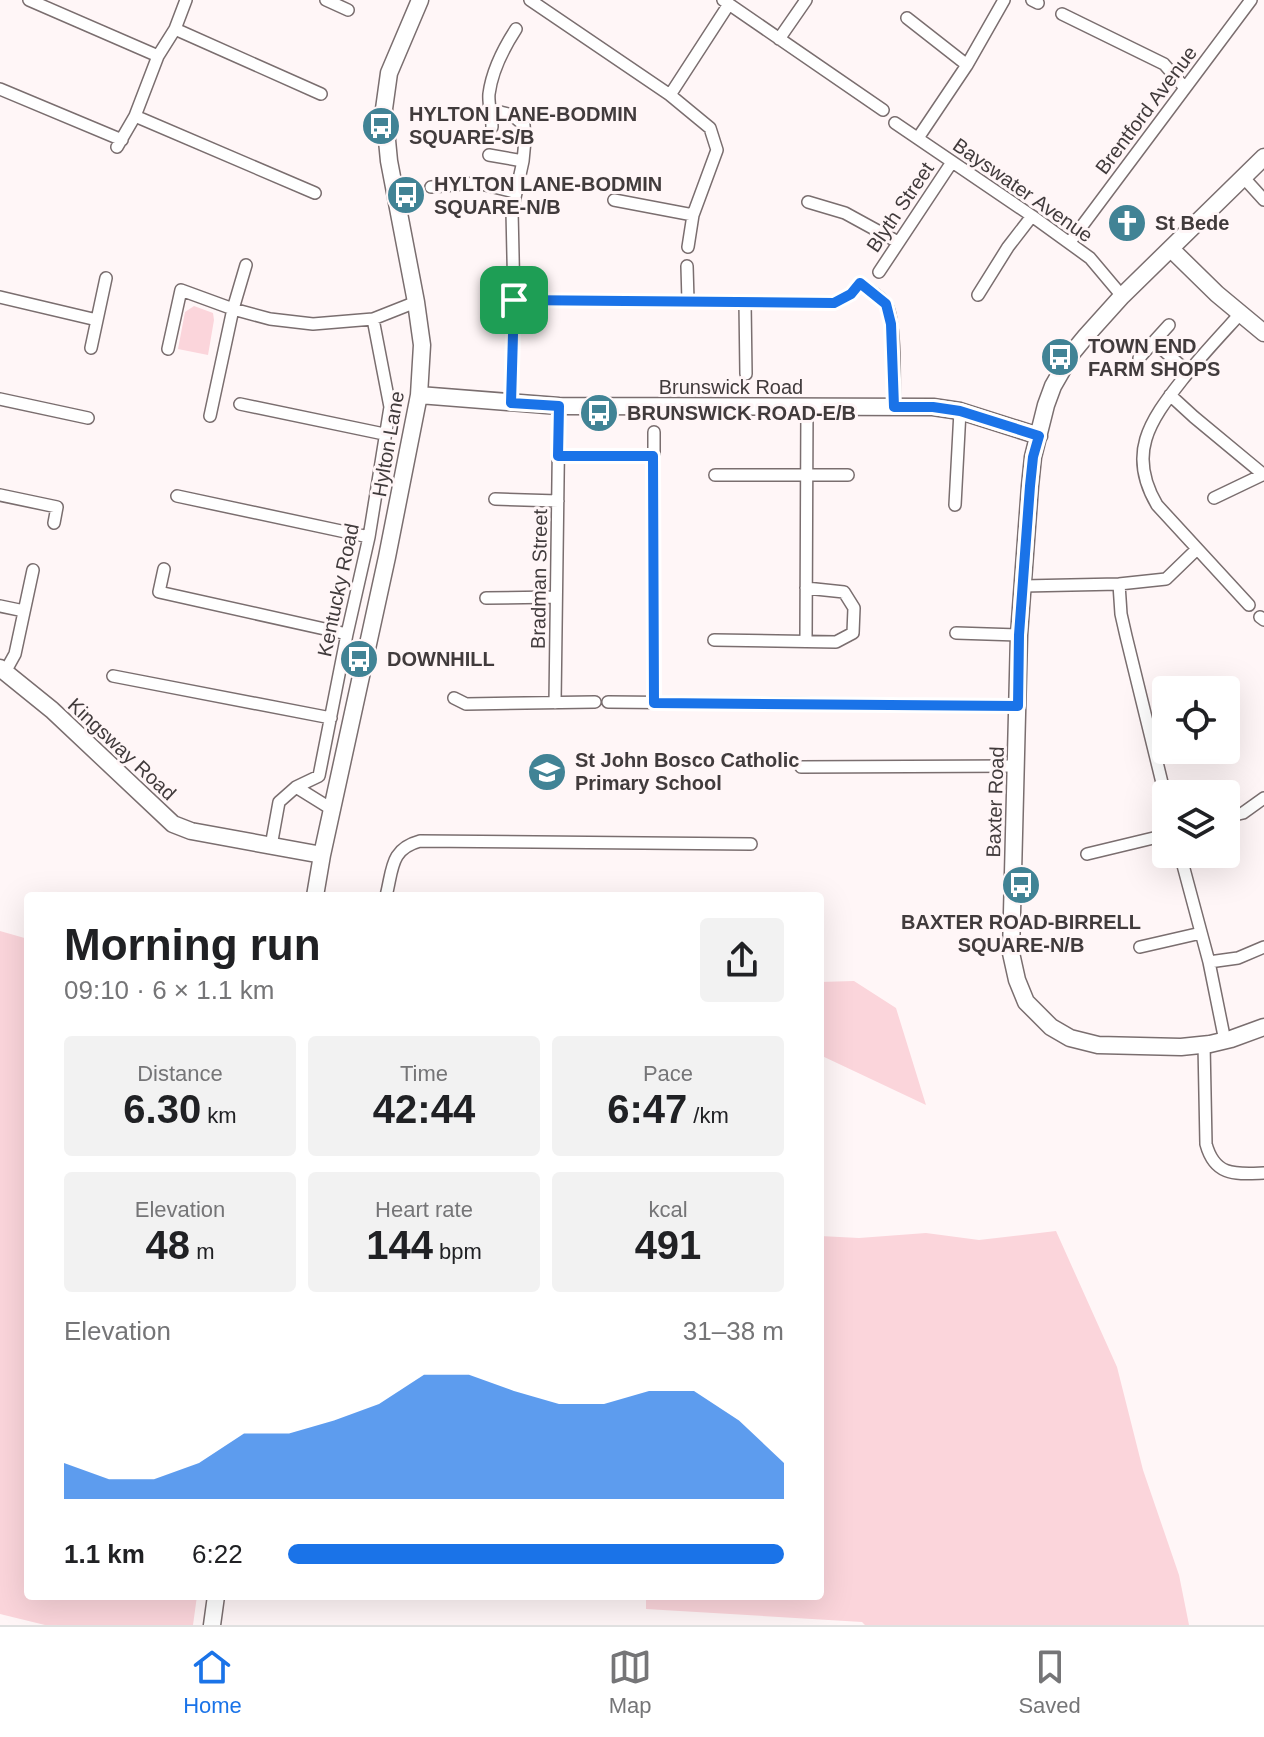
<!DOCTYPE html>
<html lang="en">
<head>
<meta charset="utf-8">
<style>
	:root { --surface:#fff; --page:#f2f2f2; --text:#202124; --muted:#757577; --line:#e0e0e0; --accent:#1a73e8 }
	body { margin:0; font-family:Arial,sans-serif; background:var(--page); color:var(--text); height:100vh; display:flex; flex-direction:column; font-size:30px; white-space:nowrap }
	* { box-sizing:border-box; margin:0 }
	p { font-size:26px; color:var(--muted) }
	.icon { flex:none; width:44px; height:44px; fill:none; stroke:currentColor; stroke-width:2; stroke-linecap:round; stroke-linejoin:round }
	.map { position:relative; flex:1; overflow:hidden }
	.details { position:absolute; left:24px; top:892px; width:800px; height:708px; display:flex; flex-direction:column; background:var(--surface); border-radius:8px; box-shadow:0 8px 32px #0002 }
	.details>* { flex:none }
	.controls { position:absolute; left:1152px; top:676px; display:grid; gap:16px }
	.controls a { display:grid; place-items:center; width:88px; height:88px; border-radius:8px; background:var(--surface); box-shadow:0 8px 32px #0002; font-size:40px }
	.pin { position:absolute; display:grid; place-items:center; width:68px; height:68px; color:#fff; margin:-34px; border-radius:16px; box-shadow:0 4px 12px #0006 }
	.round { display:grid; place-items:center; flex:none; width:84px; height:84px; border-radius:8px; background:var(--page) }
	.headline { display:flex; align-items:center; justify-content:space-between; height:136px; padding:0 40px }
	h1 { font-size:44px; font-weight:700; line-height:60px }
	.figures { display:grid; grid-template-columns:repeat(3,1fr); gap:12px; height:136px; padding:8px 40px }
	.figures div { display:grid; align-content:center; border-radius:8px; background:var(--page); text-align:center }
	.figures b { font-size:40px; font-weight:700 }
	.figures small { font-size:22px; font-weight:400 }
	.figures p { font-size:22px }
	.chart { height:224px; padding:16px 40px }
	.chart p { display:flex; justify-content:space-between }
	.chart svg { width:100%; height:144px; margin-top:8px; fill:var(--accent); opacity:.7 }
	ul { padding:0 40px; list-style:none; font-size:26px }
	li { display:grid; grid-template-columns:128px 96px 1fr; align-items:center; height:60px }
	li i { height:20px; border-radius:10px; background:var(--accent) }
	.dock { display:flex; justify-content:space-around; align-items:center; height:112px; border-top:2px solid var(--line); background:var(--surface); font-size:22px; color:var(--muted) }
	.dock a { display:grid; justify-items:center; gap:4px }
	.dock .active { color:var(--accent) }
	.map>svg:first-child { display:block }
</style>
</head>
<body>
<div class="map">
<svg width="1264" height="1625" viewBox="0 0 1264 1625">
	<rect width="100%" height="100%" fill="#fff6f7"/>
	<!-- green -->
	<path fill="#fbd5db" d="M194 306 213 313 214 320 208 355 178 349 185 312Z
		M0 931 28 939V1596H197L193 1625H45L0 1614Z
		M854 981 896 1008 926 1105 820 1055V982Z
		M1056 1231 1117 1367 1143 1470 1179 1575 1189 1625H865L862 1622 646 1609V1596H820V1236L859 1238 926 1233 979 1240Z"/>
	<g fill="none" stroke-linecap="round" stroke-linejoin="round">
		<!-- street casing -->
		<g stroke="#7a6e6f" stroke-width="14">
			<path id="street" d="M29 0 158 56
				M326 0 348 10
				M530 0 670 95 710 128 717 150 693 215 688 247
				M723 0 883 110
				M1032 0 1038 3
				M1062 14 1164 64 1185 88
				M907 18 967 65
				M175 29 321 94
				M779 39 806 0
				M0 89 122 140
				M670 95 729 4
				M492 110 512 115 524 125 525 140 523 161 512 211 514 300 511 403
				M135 116 315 193
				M895 123 1032 216 1090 258 1122 296
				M492 127C492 116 488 104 489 94 492 70 503 49 516 29
				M918 138 967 65 1004 0
				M117 147 135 116 158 56 175 29 186 0
				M489 155 523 161
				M1244 178 1264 200
				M431 187 477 183 515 192
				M614 200 693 215
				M808 202 845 213 898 242
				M1070 242 1251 0
				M687 266 688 301
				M879 272 952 162
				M978 295 1008 247 1032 216
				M0 297 97 320
				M514 300 834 303 851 294 860 283C867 289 880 296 886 304 896 320 894 385 894 407
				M745 302 746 374
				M1240 314C1220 336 1200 357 1182 380 1149 422 1127 454 1157 505L1249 605
				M1154 342 1188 372
				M91 348 106 278
				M168 349 181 290 233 309 270 319 313 324 373 319 416 302
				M1139 358 1169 325
				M1170 395 1194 417 1264 475
				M0 399 88 418
				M240 404 384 434
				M210 416 233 309 246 265
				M558 456H653
				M715 475H848
				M0 495 57 507 54 523
				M177 496 369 537
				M1214 498 1262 475
				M495 499 558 501
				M955 505 960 411
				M164 569 159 592 347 634
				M1119 584 1121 614 1126 636 1166 799
				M1023 586 1119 584 1166 579 1197 549
				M486 598 556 597
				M0 606 24 611
				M1260 617 1264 620
				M956 633 1019 635
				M714 640 836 642 853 633 854 608 844 592 806 588
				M806 641 807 406
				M5 672 15 654 33 570
				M113 676 331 718
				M454 698 466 704 595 702
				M608 702 1018 706
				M555 703 559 406
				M654 703V432
				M801 767 1016 766
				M296 787 333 810
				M1226 817 1243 813 1264 798
				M271 846 279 802 296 787 319 776 347 634 369 537 390 407 373 319
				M1087 854 1166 835
				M1180 854 1209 962 1225 1041
				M386 896C393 869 390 849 420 841L751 844
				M1140 947 1201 933
				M1209 962 1238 958 1264 947
				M1204 1044 1206 1144C1215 1177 1236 1174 1264 1173"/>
		</g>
		<!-- secondary casing -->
		<g stroke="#7a6e6f" stroke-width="19">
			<path id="secondary" d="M1264 157 1122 296 1086 336 1072 353 1053 386 1046 405 1033 457 1030 486 1019 635 1011 953 1017 980 1026 1002 1051 1027 1070 1038 1098 1045 1181 1047 1210 1044 1231 1039 1264 1027
				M1171 249 1217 294 1264 333
				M419 395 559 406 933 407 960 411 1039 436
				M0 668 52 710 173 824 191 831 322 855
				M315 896 322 855 387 557 419 395 422 345 416 302 389 161 384 109 389 73 420 0
				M212 1625 216 1596"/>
		</g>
		<!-- street -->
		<use href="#street" stroke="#fff" stroke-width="11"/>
		<!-- secondary -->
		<use href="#secondary" stroke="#fff" stroke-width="16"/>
	</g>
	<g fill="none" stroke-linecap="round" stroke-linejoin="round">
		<!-- route casing -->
		<g stroke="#fff" stroke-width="16">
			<path id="route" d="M860 283 886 304 891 324 894 407H933L960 411 1039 436 1033 457 1030 486 1019 635 1018 706 654 703 653 456H558L559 406 511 403 514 300 834 303 851 294Z"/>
		</g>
		<!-- route -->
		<use href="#route" stroke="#1a73e8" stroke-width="10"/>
	</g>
	<!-- icons -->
	<defs>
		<g id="bus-disc" transform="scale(2)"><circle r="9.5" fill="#418395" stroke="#fff6f7"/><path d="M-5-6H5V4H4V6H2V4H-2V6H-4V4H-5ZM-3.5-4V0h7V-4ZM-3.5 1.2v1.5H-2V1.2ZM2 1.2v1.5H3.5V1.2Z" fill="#fff"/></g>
		<g id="church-disc" transform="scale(2)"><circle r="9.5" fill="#418395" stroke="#fff6f7"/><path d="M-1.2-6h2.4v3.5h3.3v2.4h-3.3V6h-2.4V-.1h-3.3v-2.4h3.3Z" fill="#fff"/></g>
		<g id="school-disc" transform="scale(2)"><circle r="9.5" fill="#418395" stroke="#fff6f7"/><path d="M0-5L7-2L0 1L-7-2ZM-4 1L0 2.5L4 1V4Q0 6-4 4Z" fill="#fff"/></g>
	</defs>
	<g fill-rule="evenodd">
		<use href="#bus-disc" x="381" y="126"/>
		<use href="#bus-disc" x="406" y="195"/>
		<use href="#church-disc" x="1127" y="223"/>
		<use href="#bus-disc" x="1060" y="357"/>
		<use href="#bus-disc" x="599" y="413"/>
		<use href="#bus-disc" x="359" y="659"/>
		<use href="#school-disc" x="547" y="772"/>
		<use href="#bus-disc" x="1021" y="885"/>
	</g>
	<g text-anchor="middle" stroke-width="6" stroke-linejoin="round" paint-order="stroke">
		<!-- street labels -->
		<g font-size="20" fill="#413b3c" stroke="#fff6f7">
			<text transform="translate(1146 110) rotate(-53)" y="7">Brentford Avenue</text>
			<text transform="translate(1023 190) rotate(35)" y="7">Bayswater Avenue</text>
			<text transform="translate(900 207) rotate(-56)" y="7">Blyth Street</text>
			<text x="731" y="394">Brunswick Road</text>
			<text transform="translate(388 444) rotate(-80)" y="7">Hylton Lane</text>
			<text transform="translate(539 579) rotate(-89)" y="7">Bradman Street</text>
			<text transform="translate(338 590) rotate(-78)" y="7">Kentucky Road</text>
			<text transform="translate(122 749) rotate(43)" y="7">Kingsway Road</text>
			<text transform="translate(995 802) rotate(-88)" y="7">Baxter Road</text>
		</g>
		<!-- poi labels -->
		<g font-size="20" font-weight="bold" fill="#413b3c" stroke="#fff6f7" text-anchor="start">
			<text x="409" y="121">HYLTON LANE-BODMIN<tspan x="409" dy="23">SQUARE-S/B</tspan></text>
			<text x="434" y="191">HYLTON LANE-BODMIN<tspan x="434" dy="23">SQUARE-N/B</tspan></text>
			<text x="1155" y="230">St Bede</text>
			<text x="1088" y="353">TOWN END<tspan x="1088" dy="23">FARM SHOPS</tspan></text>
			<text x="627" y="420">BRUNSWICK ROAD-E/B</text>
			<text x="387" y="666">DOWNHILL</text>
			<text x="575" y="767">St John Bosco Catholic<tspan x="575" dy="23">Primary School</tspan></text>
			<text x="1021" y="929" text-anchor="middle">BAXTER ROAD-BIRRELL<tspan x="1021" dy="23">SQUARE-N/B</tspan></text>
		</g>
	</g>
</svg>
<div class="controls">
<a><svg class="icon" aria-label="locate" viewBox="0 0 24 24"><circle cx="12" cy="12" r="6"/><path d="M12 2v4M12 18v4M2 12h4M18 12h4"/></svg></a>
<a><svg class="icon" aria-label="layers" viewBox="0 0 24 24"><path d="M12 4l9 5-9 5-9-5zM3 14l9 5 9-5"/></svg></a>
</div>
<div class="pin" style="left:514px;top:300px;background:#1e9e55"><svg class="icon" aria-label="arrive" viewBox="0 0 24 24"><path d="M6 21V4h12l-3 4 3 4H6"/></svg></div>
<section class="details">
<div class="headline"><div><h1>Morning run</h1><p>09:10 · 6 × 1.1 km</p></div><a class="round"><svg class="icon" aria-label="share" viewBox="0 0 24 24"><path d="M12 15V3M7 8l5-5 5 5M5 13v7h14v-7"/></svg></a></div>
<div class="figures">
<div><p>Distance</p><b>6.30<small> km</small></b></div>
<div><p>Time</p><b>42:44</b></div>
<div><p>Pace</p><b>6:47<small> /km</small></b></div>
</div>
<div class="figures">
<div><p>Elevation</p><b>48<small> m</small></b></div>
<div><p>Heart rate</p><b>144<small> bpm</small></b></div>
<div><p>kcal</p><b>491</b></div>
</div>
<div class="chart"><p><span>Elevation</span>31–38 m</p>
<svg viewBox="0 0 160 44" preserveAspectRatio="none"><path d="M0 44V33L10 38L20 38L30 33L40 24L50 24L60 20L70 15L80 6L90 6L100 11L110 15L120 15L130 11L140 11L150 20L160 33V44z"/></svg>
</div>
<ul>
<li><b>1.1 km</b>6:22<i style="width:100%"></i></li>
</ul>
</section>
</div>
<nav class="dock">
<a class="active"><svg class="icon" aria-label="home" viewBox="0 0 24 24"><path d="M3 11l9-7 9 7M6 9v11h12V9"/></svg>Home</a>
<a><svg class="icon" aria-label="map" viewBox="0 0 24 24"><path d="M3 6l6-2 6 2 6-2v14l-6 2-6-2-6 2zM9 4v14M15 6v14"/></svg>Map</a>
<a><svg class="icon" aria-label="saved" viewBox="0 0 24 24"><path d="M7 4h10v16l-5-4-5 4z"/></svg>Saved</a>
</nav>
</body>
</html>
